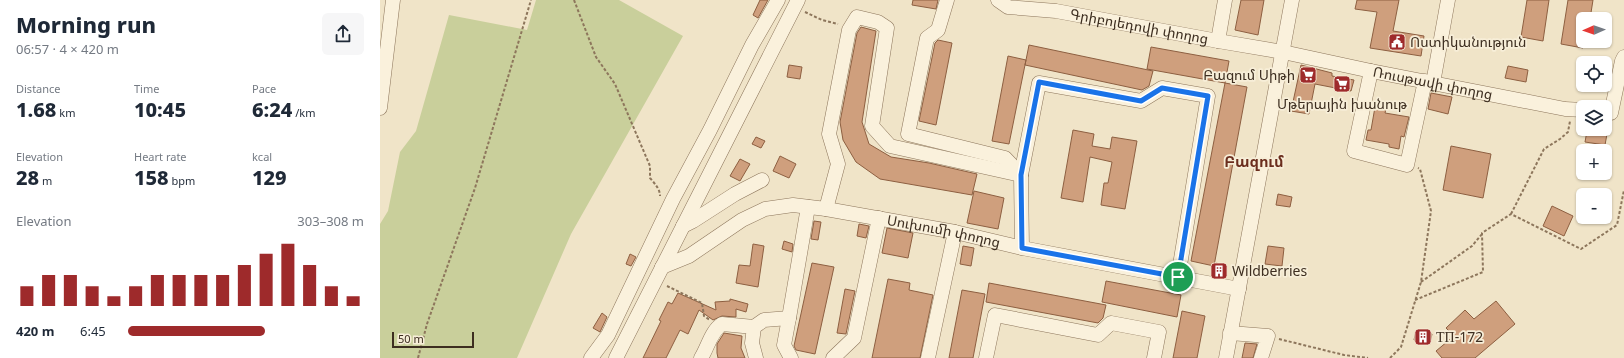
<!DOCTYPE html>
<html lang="en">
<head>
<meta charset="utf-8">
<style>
	:root { --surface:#fff; --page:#f6f6f7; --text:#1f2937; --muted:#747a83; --accent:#9e2a2b }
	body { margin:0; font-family:Georgia,"Noto Sans Armenian",serif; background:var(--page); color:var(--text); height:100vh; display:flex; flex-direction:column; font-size:15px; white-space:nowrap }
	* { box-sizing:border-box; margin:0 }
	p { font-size:13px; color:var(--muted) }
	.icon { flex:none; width:22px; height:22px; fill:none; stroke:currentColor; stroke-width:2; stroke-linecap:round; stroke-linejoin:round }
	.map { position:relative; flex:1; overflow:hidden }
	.sheet { display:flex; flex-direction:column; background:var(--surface); width:380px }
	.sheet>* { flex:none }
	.needle { width:26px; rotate:268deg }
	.controls { position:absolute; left:1196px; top:12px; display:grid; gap:8px }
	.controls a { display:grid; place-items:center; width:36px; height:36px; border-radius:6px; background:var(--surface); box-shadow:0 1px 3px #0004; font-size:20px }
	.scale { position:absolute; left:12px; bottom:10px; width:82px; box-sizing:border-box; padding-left:4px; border:2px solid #3d2e20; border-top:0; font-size:11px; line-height:14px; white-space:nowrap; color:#3d2e20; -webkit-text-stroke:3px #f7eed8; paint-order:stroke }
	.pin { position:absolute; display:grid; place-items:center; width:34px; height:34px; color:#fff; margin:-17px; border:2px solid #fff; border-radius:50%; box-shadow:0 1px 4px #0007 }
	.round { display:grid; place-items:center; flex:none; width:42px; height:42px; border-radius:6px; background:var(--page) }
	.head { display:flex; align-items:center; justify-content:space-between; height:68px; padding:0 16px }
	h1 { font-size:22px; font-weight:800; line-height:30px }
	.metrics { display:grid; grid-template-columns:repeat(3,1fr); gap:6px; height:68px; padding:4px 16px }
	.metrics div { display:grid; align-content:center }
	.metrics b { font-size:20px; font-weight:800 }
	.metrics small { font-size:11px; font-weight:400 }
	.metrics p { font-size:11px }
	.chart { height:112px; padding:8px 16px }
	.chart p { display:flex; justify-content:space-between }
	.chart svg { width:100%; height:72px; margin-top:4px; stroke:var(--accent); stroke-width:6 }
	ul { padding:0 16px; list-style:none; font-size:13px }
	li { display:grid; grid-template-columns:64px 48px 1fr; align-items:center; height:30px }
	li i { height:10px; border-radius:5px; background:var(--accent) }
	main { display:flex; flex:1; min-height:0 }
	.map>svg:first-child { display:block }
</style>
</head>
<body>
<main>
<section class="sheet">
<div class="head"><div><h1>Morning run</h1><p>06:57 · 4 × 420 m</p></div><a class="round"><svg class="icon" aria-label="share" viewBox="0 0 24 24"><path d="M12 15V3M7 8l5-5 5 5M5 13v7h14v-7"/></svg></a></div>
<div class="metrics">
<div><p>Distance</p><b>1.68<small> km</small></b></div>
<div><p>Time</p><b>10:45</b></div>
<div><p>Pace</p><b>6:24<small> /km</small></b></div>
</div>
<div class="metrics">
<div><p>Elevation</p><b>28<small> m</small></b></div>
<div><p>Heart rate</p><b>158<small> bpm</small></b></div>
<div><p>kcal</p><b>129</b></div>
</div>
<div class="chart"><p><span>Elevation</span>303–308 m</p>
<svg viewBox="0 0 160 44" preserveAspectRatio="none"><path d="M5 44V32M15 44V25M25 44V25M35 44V32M45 44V38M55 44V32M65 44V25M75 44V25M85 44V25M95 44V25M105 44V19M115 44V12M125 44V6M135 44V19M145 44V32M155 44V38"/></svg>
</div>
<ul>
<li><b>420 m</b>6:45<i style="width:58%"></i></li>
</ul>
</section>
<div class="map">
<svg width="1244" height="358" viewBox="0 0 1244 358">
	<rect width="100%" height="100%" fill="#f0e4c8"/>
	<!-- green -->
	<path fill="#c9cf9b" d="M156 0H239L303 36 191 234 137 358H0V224L8 211 20 152 36 131 69 15 147 30Z"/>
	<!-- building -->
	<path fill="#cf9f7d" stroke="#8d5f41" d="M380 0H388L378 18 373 15Z
		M533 0H558L556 9 532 5Z
		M861 0H884L878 35 855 30Z
		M977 0H1019L1013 31 1044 36 1041 56 990 48 997 12 975 9Z
		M1147 0H1169L1163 41 1141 37Z
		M1188 0H1213L1210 19H1203V48L1181 44Z
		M481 27 496 31 482 122 489 144 511 157 549 163 597 174 592 195 500 179 476 162 463 140 460 122 477 33Z
		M558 40 572 43 556 125 539 121 555 43Z
		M649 45 773 71 769 86 762 90 645 65Z
		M771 47 849 61 845 83 767 69Z
		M628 56 646 60 629 144 612 141Z
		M409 65 422 67 420 79 407 77Z
		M921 65 952 73V76L974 80 971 91 935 84 929 114 911 111Z
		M1128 66 1148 70 1146 82 1125 78Z
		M845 83 867 87 834 266 811 261Z
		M1051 93 1072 97 1068 114 1048 109Z
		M995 107 1006 109 1005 113 1029 117 1024 137 1021 136 1019 149 1009 147V144L986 140 988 130H991Z
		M693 130 714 134 712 146 730 149 732 137 757 141 745 209 721 205 724 183H728L732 162 710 157 703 202 681 198Z
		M1207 131 1227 134 1225 145 1205 142Z
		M376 137 385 141 381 148 372 144Z
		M1071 146 1111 154 1103 198 1063 190Z
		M400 156 416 164 409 178 393 171Z
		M360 159 370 164 360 181 350 176Z
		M594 191 624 198 618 229 587 223Z
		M898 194 912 197 910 207 896 205Z
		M1172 206 1193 216 1184 236 1163 226Z
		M434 221 441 222 438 240 431 239Z
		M479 224 489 226 486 238 477 236Z
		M507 228 533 233 528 258 502 253Z
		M404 241 413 244 412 252 402 249Z
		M373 244 384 246 378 287 356 283 359 265 370 266Z
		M583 246 594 248 591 266 580 264Z
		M888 246 904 248 902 266 885 264Z
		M250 254 256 257 251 266 246 264Z
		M432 263 454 267 435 354 416 350 414 346Z
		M836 263 844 265 842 277 834 276Z
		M508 279 530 283 529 290 553 295 540 358H492Z
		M726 281 801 295 797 317 722 302Z
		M609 283 726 305 723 318 718 323 606 302Z
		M465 289 475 291 466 334 457 333Z
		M582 290 605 294 593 358H569Z
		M298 293 336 310 335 302 350 301V299L368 304 366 312 356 309V317L342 316 333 320 319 310 308 334 300 330 286 358H263L281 321 279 320 288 302 292 304Z
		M1116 301 1135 324 1095 358H1062L1056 351 1074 336 1066 328 1085 310 1094 319Z
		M802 311 825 316 817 358H793Z
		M222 313 227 317 220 332 213 328Z
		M1036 330 1052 334 1050 343 1034 340Z
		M344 333 362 336 361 348 365 358H338L337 353V344Z
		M865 343 877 344 873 358H862Z"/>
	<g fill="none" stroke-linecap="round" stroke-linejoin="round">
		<!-- minor casing -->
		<g stroke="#8d765c" stroke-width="15">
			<g id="minor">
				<path d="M567 0 558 30 547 38 528 134 625 158 641 175"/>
				<path id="s1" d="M618 0 628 7 676 11 838 41 903 52 991 71 1185 109 1203 110"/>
				<path d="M838 41 845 0"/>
				<path d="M991 71 974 151 1027 165 1045 81"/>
				<path d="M1053 83 1068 0"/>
				<path d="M0 108 13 0"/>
				<path d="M1231 113 1242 61 1244 57"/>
				<path d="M446 209 458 164 449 134 469 30 477 17 498 22 507 28 492 126 510 146 641 175"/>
				<path d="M303 226 313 221 355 194 382 180"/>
				<path d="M642 248 641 175 659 83 761 101 782 88 828 96 798 277"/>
				<path id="s2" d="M282 267 309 256 362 220 385 209 413 205 446 209 575 232 642 248 859 289"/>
				<path d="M409 318 404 345 411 358"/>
				<path d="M850 333 888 336 881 358"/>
				<path d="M211 358 228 335 293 199 330 130 372 45 398 0"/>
				<path d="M236 358 418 0"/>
				<path d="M321 358C328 347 331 331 342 324L374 327"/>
				<path d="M376 358 372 343 374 327 384 320 409 318 428 207"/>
				<path d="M453 358 474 338 499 218"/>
				<path d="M548 358 575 232"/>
				<path d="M606 358 615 315 718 335 731 323 779 332 774 358"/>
				<path d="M846 358 912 0"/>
			</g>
		</g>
		<!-- path -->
		<path stroke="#8d765c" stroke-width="2" stroke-dasharray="3 2" stroke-linecap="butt" d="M194 0 216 57 235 84 270 166V178C275 184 280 189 280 196
			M425 12 442 20 458 24
			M1131 214 1164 149 1180 139 1188 132 1190 121
			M1041 282 1092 246 1102 234
			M287 286 322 303 324 316 330 320
			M1035 300 1103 272 1102 233 1131 214 1201 249 1237 225 1244 190
			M899 339 964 355 988 358
			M38 358 47 324 95 188 151 0
			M1010 358 1021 347 1041 282 1051 211 1040 169 1038 168"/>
		<!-- minor -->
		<use href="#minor" stroke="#faf1dc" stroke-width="14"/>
	</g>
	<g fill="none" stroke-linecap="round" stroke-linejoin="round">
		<!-- route casing -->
		<g stroke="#fff" stroke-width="8">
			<path id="route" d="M659 82 761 101 782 88 828 96 798 277 642 248 641 175Z"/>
		</g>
		<!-- route -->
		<use href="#route" stroke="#1a73e8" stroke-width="5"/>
	</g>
	<!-- icons -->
	<defs>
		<g id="civic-square" transform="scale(0.9)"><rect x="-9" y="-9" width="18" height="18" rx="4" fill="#9e2a2b" stroke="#f7eed8"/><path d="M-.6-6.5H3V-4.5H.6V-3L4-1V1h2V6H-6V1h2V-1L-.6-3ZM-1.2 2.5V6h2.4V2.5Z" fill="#fff"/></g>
		<g id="supermarket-square" transform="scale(0.9)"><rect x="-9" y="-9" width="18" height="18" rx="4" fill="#9e2a2b" stroke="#f7eed8"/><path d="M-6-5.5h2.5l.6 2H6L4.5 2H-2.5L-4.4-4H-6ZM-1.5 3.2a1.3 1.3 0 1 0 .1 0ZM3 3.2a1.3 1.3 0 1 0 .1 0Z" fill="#fff"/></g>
		<g id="building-square" transform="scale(0.9)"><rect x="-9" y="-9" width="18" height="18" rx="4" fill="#9e2a2b" stroke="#f7eed8"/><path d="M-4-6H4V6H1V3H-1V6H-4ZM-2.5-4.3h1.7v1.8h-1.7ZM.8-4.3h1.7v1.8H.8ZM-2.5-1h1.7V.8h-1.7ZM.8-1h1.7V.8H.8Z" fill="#fff"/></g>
	</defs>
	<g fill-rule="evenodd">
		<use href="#civic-square" x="1017" y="42"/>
		<use href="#supermarket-square" x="928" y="75"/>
		<use href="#supermarket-square" x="962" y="84"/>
		<use href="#building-square" x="839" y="271"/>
		<use href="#building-square" x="1043" y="337"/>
	</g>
	<g text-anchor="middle" stroke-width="3.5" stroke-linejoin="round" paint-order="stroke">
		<!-- street labels -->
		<g font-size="14" fill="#3d2e20" stroke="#f7eed8">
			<text dy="5" stroke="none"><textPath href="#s1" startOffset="145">Գրիբոյեդովի փողոց</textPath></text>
			<text dy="5" stroke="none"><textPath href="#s1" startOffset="444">Ռուսթավի փողոց</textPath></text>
			<text dy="5" stroke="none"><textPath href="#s2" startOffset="300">Սուխումի փողոց</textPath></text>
		</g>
		<!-- poi labels -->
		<g font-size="14" fill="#3d2e20" stroke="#f7eed8" text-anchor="start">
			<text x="1030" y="47">Ոստիկանություն</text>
			<text x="915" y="80" text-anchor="end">Բազում Սիթի</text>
			<text x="962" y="109" text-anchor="middle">Մթերային խանութ</text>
			<text x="852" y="276">Wildberries</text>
			<text x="1056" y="342">ТП-172</text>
		</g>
		<!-- neighbourhood labels -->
		<g font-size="15" font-weight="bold" fill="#6b2e1e" stroke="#f7eed8">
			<text x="874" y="167">Բազում</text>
		</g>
	</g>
</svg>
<div class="controls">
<a><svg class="needle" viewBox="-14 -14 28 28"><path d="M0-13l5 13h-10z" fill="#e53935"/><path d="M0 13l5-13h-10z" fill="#747a83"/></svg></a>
<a><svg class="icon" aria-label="locate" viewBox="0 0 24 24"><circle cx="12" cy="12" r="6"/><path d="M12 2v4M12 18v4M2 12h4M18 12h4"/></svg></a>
<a><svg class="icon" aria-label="layers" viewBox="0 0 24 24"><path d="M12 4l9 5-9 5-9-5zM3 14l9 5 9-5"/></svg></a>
<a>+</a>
<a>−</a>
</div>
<div class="scale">50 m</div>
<div class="pin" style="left:798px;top:277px;background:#1e9e55"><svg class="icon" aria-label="arrive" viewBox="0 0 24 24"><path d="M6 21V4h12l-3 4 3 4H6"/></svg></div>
</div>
</main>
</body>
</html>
